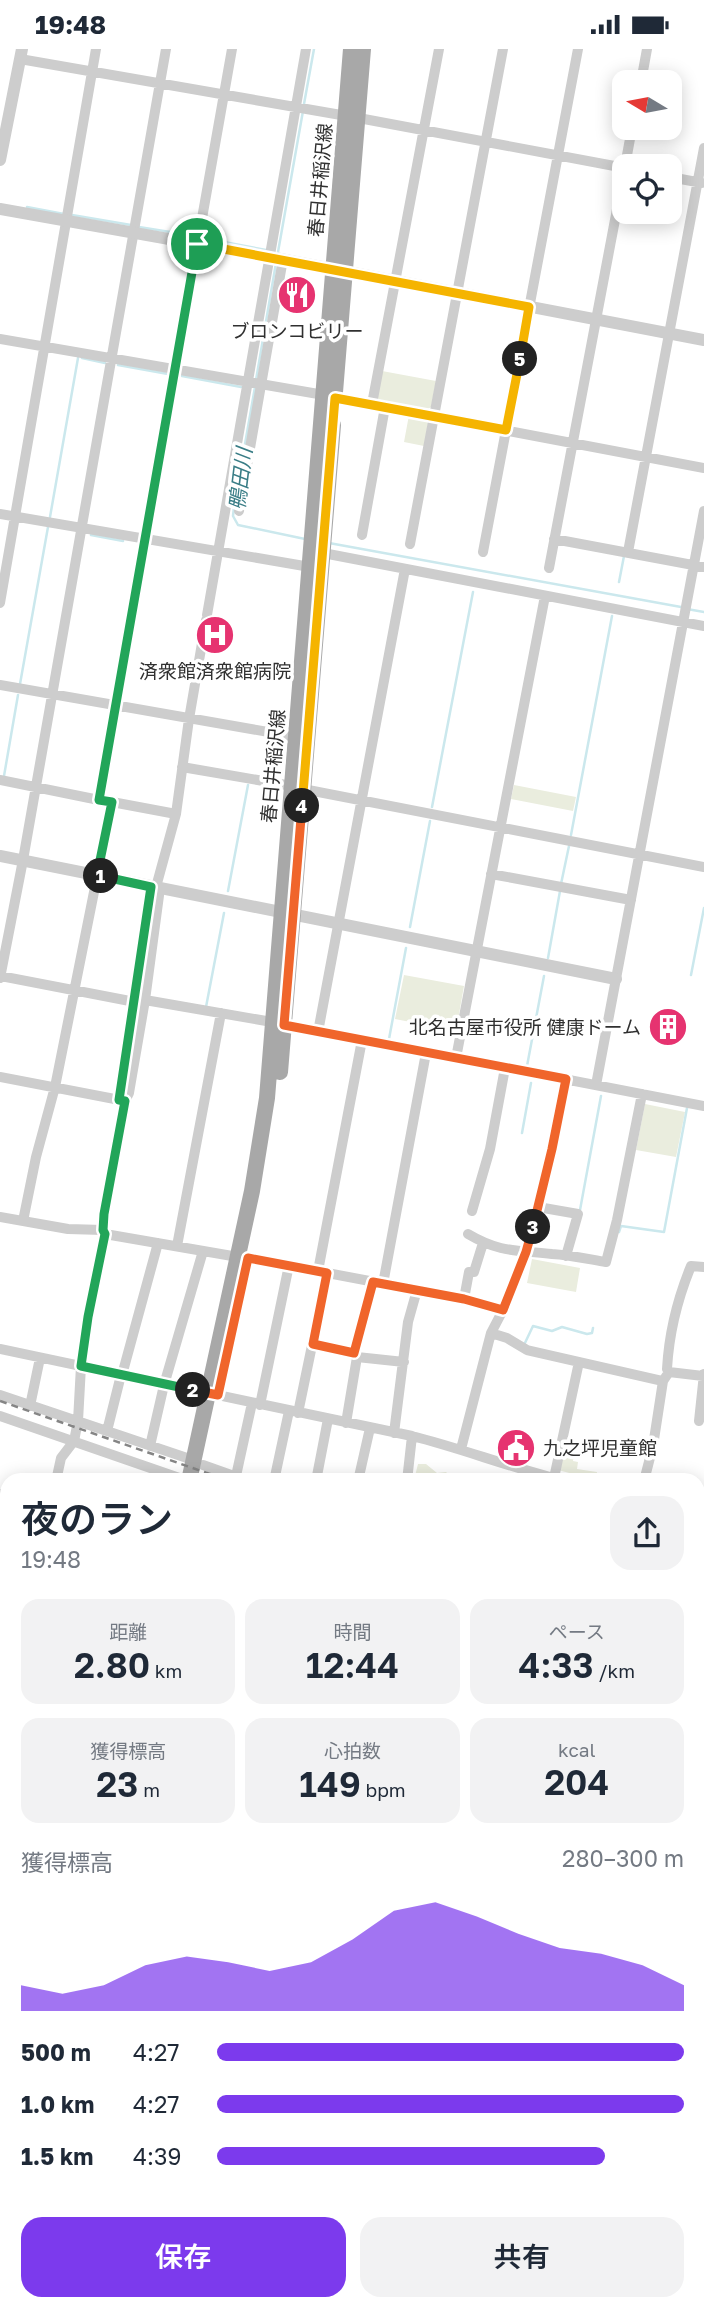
<!DOCTYPE html>
<html lang="ja">
<head>
<meta charset="utf-8">
<style>
	:root { --surface:#fff; --page:#f2f2f3; --text:#1f2937; --muted:#747a83; --accent:#7c3aed }
	body { margin:0; font-family:"Golos Text","Noto Sans JP",sans-serif; background:var(--page); color:var(--text); height:100vh; display:flex; flex-direction:column; font-size:26px; white-space:nowrap }
	* { box-sizing:border-box; margin:0 }
	p { font-size:23px; color:var(--muted) }
	.icon { flex:none; width:38px; height:38px; fill:none; stroke:currentColor; stroke-width:2; stroke-linecap:round; stroke-linejoin:round }
	.map { position:relative; flex:1; overflow:hidden }
	.sheet { position:absolute; left:0px; top:1424px; width:705px; height:838px; display:flex; flex-direction:column; background:var(--surface); border-radius:21px 21px 0 0; box-shadow:0 4px 18px #0003 }
	.sheet>* { flex:none }
	.needle { width:46px; rotate:280deg }
	.tools { position:absolute; left:612px; top:21px; display:grid; gap:14px }
	.tools a { display:grid; place-items:center; width:70px; height:70px; border-radius:14px; background:var(--surface); box-shadow:0 4px 18px #0003; font-size:35px }
	.pin { position:absolute; display:grid; place-items:center; width:60px; height:60px; color:#fff; margin:-30px; border:4px solid #fff; border-radius:50%; box-shadow:0 2px 7px #0007 }
	.km { position:absolute; width:35px; height:35px; margin:-18px; border-radius:50%; background:#222; color:#fff; font-size:19px; line-height:35px; text-align:center }
	.round { display:grid; place-items:center; flex:none; width:74px; height:74px; border-radius:21px; background:var(--page) }
	.headline { display:flex; align-items:center; justify-content:space-between; height:119px; padding:0 21px }
	h1 { font-size:38px; font-weight:600; line-height:52px }
	.stats { display:grid; grid-template-columns:repeat(3,1fr); gap:10px; height:119px; padding:7px 21px }
	.stats div { display:grid; align-content:center; border-radius:18px; background:var(--page); text-align:center }
	.stats b { font-size:35px; font-weight:600 }
	.stats small { font-size:19px; font-weight:400 }
	.stats p { font-size:19px }
	.chart { height:196px; padding:14px 21px }
	.chart p { display:flex; justify-content:space-between }
	.chart svg { width:100%; height:126px; margin-top:7px; fill:var(--accent); opacity:.7 }
	.cta { display:flex; gap:14px; margin-top:auto; padding:14px 21px }
	.cta a { flex:1; height:80px; border-radius:21px; background:var(--accent); color:#fff; font-size:28px; font-weight:600; line-height:80px; text-align:center }
	.cta a+a { background:var(--page); color:var(--text) }
	ul { padding:0 21px; list-style:none; font-size:23px }
	li { display:grid; grid-template-columns:112px 84px 1fr; align-items:center; height:52px }
	li i { height:18px; border-radius:9px; background:var(--accent) }
	.status { display:flex; justify-content:space-between; align-items:center; height:49px; padding:0 35px; background:var(--surface); direction:ltr }
	.status svg { height:19px; fill:currentColor }
	.map>svg:first-child { display:block }
</style>
</head>
<body>
<div class="status"><b>19:48</b><svg viewBox="0 0 49 12"><path d="M0 12V9h3v3zM5 12V6h3v6zM10 12V3h3v9zM15 12V0h3v12zM26 1h20v11H26zM47 4h2v5h-2z"/></svg></div>
<div class="map">
<svg width="704" height="2262" viewBox="0 0 704 2262">
	<rect width="100%" height="100%" fill="#fff"/>
	<!-- green -->
	<path fill="#eaedde" d="M382 322 436 332 431 358 428 360 379 351 377 348Z
		M409 366 426 369 428 374 424 397 404 393Z
		M514 736 576 748 573 762 511 750Z
		M404 926 464 937 456 982 395 970Z
		M645 1055 685 1063 676 1108 636 1101Z
		M532 1210 580 1219 576 1243 527 1234Z
		M565 1391 574 1393 575 1399 573 1412 578 1413 577 1420 597 1423 596 1431 558 1421Z
		M418 1415H426L437 1424 446 1423 452 1429 461 1425 470 1430 477 1428 487 1431H414Z"/>
	<g fill="none" stroke-linecap="round" stroke-linejoin="round">
		<!-- stream -->
		<path stroke="#cbe8ed" stroke-width="2.5" d="M304 55 314 0
			M632 116 637 117
			M27 158 64 165
			M72 166 131 176
			M139 178 195 187
			M203 189 266 201
			M278 203 303 62
			M82 309 105 314
			M118 316 168 325
			M182 327 241 338
			M256 331 276 214
			M381 352 426 361
			M235 452 255 338
			M234 458 233 467 238 476 305 490
			M50 468 78 309
			M91 486 123 492
			M329 494 681 558
			M619 533 624 507
			M687 560 704 563
			M20 635 48 478
			M4 727 18 646
			M432 758 473 543
			M571 786 612 567
			M561 835 569 797
			M228 842 248 736
			M410 878 430 772
			M548 909 560 842
			M691 926 704 859
			M206 958 224 864
			M389 990 406 899
			M527 1017 544 927
			M522 1084 531 1034
			M580 1161 601 1047
			M619 1183 621 1177 664 1183 687 1059
			M524 1296 533 1277 552 1282 562 1278 587 1285 592 1284 593 1279"/>
		<!-- minor -->
		<path stroke="#cdcdcd" stroke-width="10" d="M20 10 364 70 625 119
			M641 33 647 0
			M625 117 632 79
			M670 128 702 134
			M0 290 324 346
			M335 349 704 419
			M372 355 439 0
			M239 462 283 210
			M0 465 310 518
			M362 486 385 358
			M554 490 704 518
			M410 495 503 0
			M483 503 578 0
			M628 503 704 99
			M323 504 704 577
			M549 519 625 118
			M0 554 96 0
			M207 566 306 0
			M0 636 297 688
			M182 718 292 737
			M0 731 99 751
			M303 740 704 818
			M112 753 176 765
			M491 825 631 851
			M156 838 176 765 189 670 206 571
			M0 927 135 953
			M0 929 23 811 166 0
			M145 951 272 973
			M284 976 704 1057
			M318 983 405 520
			M456 1009 545 547
			M0 1028 125 1052
			M596 1036 704 462
			M119 1051 151 838
			M538 1158 578 1165 566 1207
			M472 1162 490 1100 505 1019
			M0 1168 68 1180 103 1181
			M23 1172 36 1108 55 1038 112 753 99 751 232 0
			M105 1185 238 1208
			M468 1185C500 1204 517 1201 552 1205 570 1206 588 1210 606 1213L617 1171 642 1045
			M177 1197 221 964
			M248 1209 465 1250 503 1261
			M318 1222 362 991
			M383 1235 426 1004
			M464 1250 469 1223H474L483 1194
			M491 1284 507 1289 527 1301 663 1332
			M313 1295 354 1304
			M0 1300 412 1387C464 1400 514 1420 566 1432
			M357 1308 404 1313
			M669 1323 667 1320C669 1284 677 1251 691 1217L704 1218
			M122 1326 158 1194
			M0 1346 193 1411
			M260 1356 289 1216
			M30 1357 40 1309
			M298 1364 327 1224
			M0 1367 188 1432
			M699 1372 704 1325
			M346 1374 357 1308 354 1304 373 1233
			M107 1382 121 1326
			M394 1384 408 1273 417 1241
			M150 1397 164 1336 203 1202
			M461 1400 491 1284 503 1261 532 1185 552 1099 566 1030
			M203 1416 248 1432
			M236 1427 252 1354
			M554 1429 579 1313
			M56 1432 61 1409 74 1392 78 1372 81 1317 88 1268 105 1185 103 1181 104 1165 125 1052 129 1044 145 951 160 839
			M274 1432 289 1362
			M316 1432 328 1370
			M358 1432 370 1379
			M407 1432 412 1387
			M644 1432 653 1397 663 1332 669 1323 703 1327
			M0 1445 7 1447
			M698 1464 704 1465
			M0 1482 7 1485
			M0 1532 7 1533
			M698 1546H703L698 1574
			M698 1619 704 1620
			M0 1657H7
			M698 1674 704 1675
			M698 1765 704 1746
			M0 1917 7 1853
			M698 1974 704 1975
			M0 2020 7 2021
			M698 2097 704 2098
			M698 2208 704 2209
			M0 2238 7 2239
			M294 2256 354 2262
			M223 2262 224 2256
			M443 2262 444 2256
			M514 2262 515 2256
			M564 2262 565 2256
			M610 2262V2256
			M675 2262 676 2256"/>
		<!-- tertiary -->
		<path stroke="#cdcdcd" stroke-width="12" d="M0 111 22 0
			M0 160 270 208 704 291
			M0 807 616 930
			M0 1899H2
			M0 2124H7"/>
		<!-- primary -->
		<path stroke="#a8a8a8" stroke-width="16" d="M335 343 363 0
			M280 1023 333 376
			M189 1432 252 1142 267 1049 351 0
			M0 1760 7 1761
			M0 1773H7
			M698 1837 704 1838
			M698 1850H704
			M65 2262 67 2256
			M77 2262 78 2256"/>
		<!-- rail -->
		<path stroke="#858585" stroke-width="2.5" stroke-dasharray="7 5" stroke-linecap="butt" d="M0 1352 230 1432
			M698 1538H704"/>
	</g>
	<g fill="none" stroke-linecap="round" stroke-linejoin="round">
		<!-- split-1 casing -->
		<g stroke="#fff" stroke-width="14">
			<path id="split-1" d="M101 827 97 826 112 753 99 751 197 195"/>
		</g>
		<!-- split-2 casing -->
		<g stroke="#fff" stroke-width="14">
			<path id="split-2" d="M101 827 151 838 119 1051 125 1052 104 1165 103 1181 105 1185 88 1268 81 1317 193 1341"/>
		</g>
		<!-- split-3 casing -->
		<g stroke="#fff" stroke-width="14">
			<path id="split-3" d="M193 1341 218 1346 248 1209 327 1224 313 1295 354 1304 373 1233 464 1250 503 1261 526 1203 533 1178"/>
		</g>
		<!-- split-4 casing -->
		<g stroke="#fff" stroke-width="14">
			<path id="split-4" d="M302 757 284 976 566 1030 552 1100 533 1178"/>
		</g>
		<!-- split-5 casing -->
		<g stroke="#fff" stroke-width="14">
			<path id="split-5" d="M302 757 335 349 506 381 520 310"/>
		</g>
		<!-- split-6 casing -->
		<g stroke="#fff" stroke-width="14">
			<path id="split-6" d="M197 195 529 258 520 310"/>
		</g>
		<!-- split-1 -->
		<use href="#split-1" stroke="#22a559" stroke-width="9"/>
		<!-- split-2 -->
		<use href="#split-2" stroke="#22a559" stroke-width="9"/>
		<!-- split-3 -->
		<use href="#split-3" stroke="#f0652b" stroke-width="9"/>
		<!-- split-4 -->
		<use href="#split-4" stroke="#f0652b" stroke-width="9"/>
		<!-- split-5 -->
		<use href="#split-5" stroke="#f5b400" stroke-width="9"/>
		<!-- split-6 -->
		<use href="#split-6" stroke="#f5b400" stroke-width="9"/>
	</g>
	<!-- icons -->
	<defs>
		<g id="restaurant-disc" transform="scale(2.0125)"><circle r="9.5" fill="#e63370" stroke="#fff"/><path d="M-5-6h1v4h1v-4h1v4h1v-4h1v5L-1.5 .5V6h-2V.5L-5-1ZM5-6V6H3V1.5H1.5Q1.5-4 5-6Z" fill="#fff"/></g>
		<g id="hospital-disc" transform="scale(2.0125)"><circle r="9.5" fill="#e63370" stroke="#fff"/><path d="M-5-5h3v3.5h4V-5h3V5h-3V1.5h-4V5h-3Z" fill="#fff"/></g>
		<g id="building-disc" transform="scale(2.0125)"><circle r="9.5" fill="#e63370" stroke="#fff"/><path d="M-4-6H4V6H1V3H-1V6H-4ZM-2.5-4.3h1.7v1.8h-1.7ZM.8-4.3h1.7v1.8H.8ZM-2.5-1h1.7V.8h-1.7ZM.8-1h1.7V.8H.8Z" fill="#fff"/></g>
		<g id="civic-disc" transform="scale(2.0125)"><circle r="9.5" fill="#e63370" stroke="#fff"/><path d="M-.6-6.5H3V-4.5H.6V-3L4-1V1h2V6H-6V1h2V-1L-.6-3ZM-1.2 2.5V6h2.4V2.5Z" fill="#fff"/></g>
	</defs>
	<g fill-rule="evenodd">
		<use href="#restaurant-disc" x="297" y="246"/>
		<use href="#hospital-disc" x="215" y="586"/>
		<use href="#building-disc" x="668" y="978"/>
		<use href="#civic-disc" x="516" y="1399"/>
	</g>
	<g text-anchor="middle" stroke-width="7" stroke-linejoin="round" paint-order="stroke">
		<!-- street labels -->
		<g font-size="19" fill="#303030" stroke="#fff">
			<text transform="translate(320 131) rotate(-85)" y="7">春日井稲沢線</text>
			<text transform="translate(273 717) rotate(-85)" y="7">春日井稲沢線</text>
		</g>
		<!-- poi labels -->
		<g font-size="19" fill="#303030" stroke="#fff">
			<text x="297" y="289">ブロンコビリー</text>
			<text x="215" y="629">済衆館済衆館病院</text>
			<text x="641" y="985" text-anchor="end">北名古屋市役所 健康ドーム</text>
			<text x="543" y="1406" text-anchor="start">九之坪児童館</text>
		</g>
		<!-- water labels -->
		<g font-size="21" font-style="italic" fill="#397d86" stroke="#fff">
			<text transform="translate(241 430) rotate(-83)" y="7">鴨田川</text>
		</g>
	</g>
</svg>
<div class="tools">
<a><svg class="needle" viewBox="-14 -14 28 28"><path d="M0-13l5 13h-10z" fill="#e53935"/><path d="M0 13l5-13h-10z" fill="#747a83"/></svg></a>
<a><svg class="icon" aria-label="locate" viewBox="0 0 24 24"><circle cx="12" cy="12" r="6"/><path d="M12 2v4M12 18v4M2 12h4M18 12h4"/></svg></a>
</div>
<div class="pin" style="left:197px;top:195px;background:#1e9e55"><svg class="icon" aria-label="arrive" viewBox="0 0 24 24"><path d="M6 21V4h12l-3 4 3 4H6"/></svg></div>
<b class="km" style="left:101px;top:827px">1</b>
<b class="km" style="left:193px;top:1341px">2</b>
<b class="km" style="left:533px;top:1178px">3</b>
<b class="km" style="left:302px;top:757px">4</b>
<b class="km" style="left:520px;top:310px">5</b>
<section class="sheet">
<div class="headline"><div><h1>夜のラン</h1><p>19:48</p></div><a class="round"><svg class="icon" aria-label="share" viewBox="0 0 24 24"><path d="M12 15V3M7 8l5-5 5 5M5 13v7h14v-7"/></svg></a></div>
<div class="stats">
<div><p>距離</p><b>2.80<small> km</small></b></div>
<div><p>時間</p><b>12:44</b></div>
<div><p>ペース</p><b>4:33<small> /km</small></b></div>
</div>
<div class="stats">
<div><p>獲得標高</p><b>23<small> m</small></b></div>
<div><p>心拍数</p><b>149<small> bpm</small></b></div>
<div><p>kcal</p><b>204</b></div>
</div>
<div class="chart"><p><span>獲得標高</span>280–300 m</p>
<svg viewBox="0 0 160 44" preserveAspectRatio="none"><path d="M0 44V35L10 38L20 35L30 28L40 25L50 27L60 30L70 27L80 19L90 9L100 6L110 11L120 17L130 22L140 24L150 28L160 35V44z"/></svg>
</div>
<ul>
<li><b>500 m</b>4:27<i style="width:100%"></i></li>
<li><b>1.0 km</b>4:27<i style="width:100%"></i></li>
<li><b>1.5 km</b>4:39<i style="width:83%"></i></li>
</ul>
<div class="cta"><a>保存</a><a>共有</a></div>
</section>
</div>
</body>
</html>
